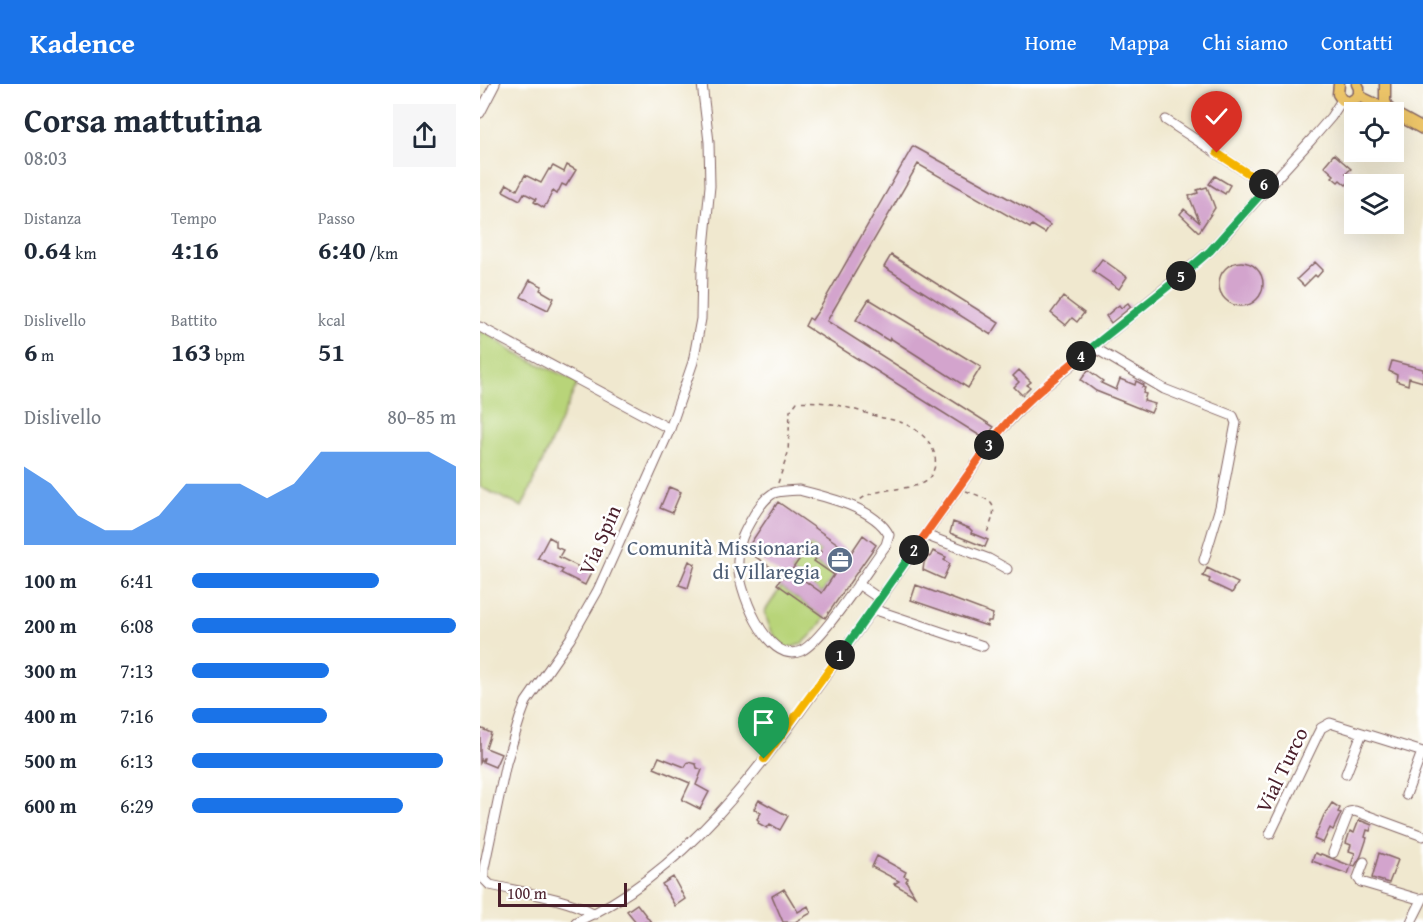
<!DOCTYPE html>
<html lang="it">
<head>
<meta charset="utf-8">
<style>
	:root { --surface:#fff; --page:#f6f6f7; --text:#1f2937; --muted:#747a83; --accent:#1a73e8 }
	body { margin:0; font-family:"Gentium Book Plus",serif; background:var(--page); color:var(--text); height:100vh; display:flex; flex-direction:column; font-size:22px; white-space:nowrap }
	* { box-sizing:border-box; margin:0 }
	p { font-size:20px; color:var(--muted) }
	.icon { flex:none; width:33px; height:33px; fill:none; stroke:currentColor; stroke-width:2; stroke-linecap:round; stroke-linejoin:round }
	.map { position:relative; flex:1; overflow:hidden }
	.drawer { display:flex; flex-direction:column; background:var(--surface); width:480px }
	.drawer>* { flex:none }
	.fabs { position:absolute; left:864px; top:18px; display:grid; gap:12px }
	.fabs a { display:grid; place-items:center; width:60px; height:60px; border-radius:0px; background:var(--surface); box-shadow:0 6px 24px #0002; font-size:30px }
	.scale { position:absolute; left:18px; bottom:15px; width:129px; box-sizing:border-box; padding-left:6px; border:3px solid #4a1f2b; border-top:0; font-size:16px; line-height:21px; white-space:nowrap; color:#4a1f2b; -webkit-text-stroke:4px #fff; paint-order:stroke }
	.pin { position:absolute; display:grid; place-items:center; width:51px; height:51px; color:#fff; margin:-62px -26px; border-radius:50% 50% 50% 0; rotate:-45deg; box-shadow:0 0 6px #0007 }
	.pin .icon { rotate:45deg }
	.km { position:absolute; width:30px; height:30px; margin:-15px; border-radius:50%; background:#222; color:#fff; font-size:16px; line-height:30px; text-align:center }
	.round { display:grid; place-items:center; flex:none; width:63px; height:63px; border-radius:0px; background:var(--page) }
	.head { display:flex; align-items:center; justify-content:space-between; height:102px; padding:0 24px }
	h1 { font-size:33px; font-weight:700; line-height:45px }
	.stats { display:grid; grid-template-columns:repeat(3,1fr); gap:9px; height:102px; padding:6px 24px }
	.stats div { display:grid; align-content:center }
	.stats b { font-size:26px; font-weight:700 }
	.stats small { font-size:16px; font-weight:400 }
	.stats p { font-size:16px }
	.chart { height:168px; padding:12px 24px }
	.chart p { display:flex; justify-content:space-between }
	.chart svg { width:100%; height:108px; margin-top:6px; fill:var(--accent); opacity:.7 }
	ul { padding:0 24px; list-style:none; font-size:20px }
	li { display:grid; grid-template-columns:96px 72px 1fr; align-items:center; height:45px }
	li i { height:15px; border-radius:8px; background:var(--accent) }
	header { display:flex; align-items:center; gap:36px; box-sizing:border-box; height:84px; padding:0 30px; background:var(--accent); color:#fff }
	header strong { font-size:28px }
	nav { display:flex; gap:33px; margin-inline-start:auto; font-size:21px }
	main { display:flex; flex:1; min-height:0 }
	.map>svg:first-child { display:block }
</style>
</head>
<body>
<header>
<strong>Kadence</strong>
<nav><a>Home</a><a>Mappa</a><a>Chi siamo</a><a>Contatti</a></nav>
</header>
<main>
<section class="drawer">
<div class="head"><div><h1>Corsa mattutina</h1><p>08:03</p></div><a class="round"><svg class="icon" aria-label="share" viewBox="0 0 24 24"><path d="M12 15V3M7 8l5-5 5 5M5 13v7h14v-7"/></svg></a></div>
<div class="stats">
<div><p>Distanza</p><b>0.64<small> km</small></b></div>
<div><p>Tempo</p><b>4:16</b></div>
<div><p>Passo</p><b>6:40<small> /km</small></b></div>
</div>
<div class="stats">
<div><p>Dislivello</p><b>6<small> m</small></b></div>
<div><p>Battito</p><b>163<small> bpm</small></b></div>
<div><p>kcal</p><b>51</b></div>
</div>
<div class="chart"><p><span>Dislivello</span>80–85 m</p>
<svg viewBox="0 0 160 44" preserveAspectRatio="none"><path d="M0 44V12L10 19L20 32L30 38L40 38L50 32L60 19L70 19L80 19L90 25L100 19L110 6L120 6L130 6L140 6L150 6L160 12V44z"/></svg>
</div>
<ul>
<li><b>100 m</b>6:41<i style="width:71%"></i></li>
<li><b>200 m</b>6:08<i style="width:100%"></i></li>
<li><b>300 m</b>7:13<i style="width:52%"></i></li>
<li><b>400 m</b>7:16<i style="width:51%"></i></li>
<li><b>500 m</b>6:13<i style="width:95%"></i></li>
<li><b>600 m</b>6:29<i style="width:80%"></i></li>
</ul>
</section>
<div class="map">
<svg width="943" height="838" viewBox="0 0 943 838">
	<rect width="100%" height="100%" fill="#fff"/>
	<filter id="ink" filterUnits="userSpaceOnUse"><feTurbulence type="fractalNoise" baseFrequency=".0167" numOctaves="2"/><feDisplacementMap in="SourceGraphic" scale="12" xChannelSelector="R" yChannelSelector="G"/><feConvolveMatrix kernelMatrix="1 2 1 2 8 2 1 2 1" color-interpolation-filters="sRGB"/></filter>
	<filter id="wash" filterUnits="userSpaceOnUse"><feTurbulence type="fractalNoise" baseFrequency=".008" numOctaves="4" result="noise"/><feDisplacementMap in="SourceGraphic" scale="24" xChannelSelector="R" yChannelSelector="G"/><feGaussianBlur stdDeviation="1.35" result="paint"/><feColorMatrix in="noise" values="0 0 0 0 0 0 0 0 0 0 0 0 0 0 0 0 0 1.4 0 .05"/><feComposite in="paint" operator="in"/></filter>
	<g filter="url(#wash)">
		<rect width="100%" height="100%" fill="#f0e8cf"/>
		<!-- green -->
		<path fill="#b8d479" stroke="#817a52" stroke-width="1.5" d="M0 244 35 269 98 298 42 423 0 403Z
			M330 460 341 468 334 478 344 485 356 488 342 509 311 487Z
			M301 503 345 534C334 548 325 564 305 564 294 553 288 543 285 527Z"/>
		<g id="blocks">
			<!-- building -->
			<path fill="#d3a4cd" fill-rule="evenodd" d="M433 62 544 123 570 141 565 149 552 141 550 144 438 80 347 237 514 343 505 355 325 242 329 234 332 236 340 224Z
				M854 70 871 85 866 89 872 95 866 101 860 96 858 98 852 93 854 91 844 82Z
				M87 81 96 86 86 102 82 100 77 110 73 107 64 124 54 118 56 115 44 109 40 116 23 107 27 100 37 106 45 91 61 99 69 85 70 86 73 82 84 88Z
				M735 92 750 101 745 110 729 100Z
				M727 103 735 124 719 148 700 130 704 125 720 139 709 112 718 109 717 106Z
				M411 171 519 239 511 251 404 183Z
				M622 175 647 193 639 205 613 187Z
				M739 200a22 22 0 1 1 44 0a22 22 0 1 1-44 0Z
				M835 178 843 186 837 193 835 191 824 202 817 195Z
				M50 196 62 202 60 206 74 214 68 226 41 213Z
				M583 213 604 229 597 238 592 234 586 241 571 229Z
				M389 215 501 283 488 304 410 254 409 257 376 236Z
				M648 219 651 223 631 239 626 232 639 221 641 224Z
				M912 277 943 285V298L929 294 928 301 916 297 917 291 909 287Z
				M539 286 551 298 547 301 550 303 542 311 534 303 539 298 533 292Z
				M608 286 623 297 621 299 636 306 640 295 655 301 656 297 664 301 662 303 665 304 663 309 666 310 664 317 675 320 671 329 616 307 601 296Z
				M189 403 201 408 192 429 180 424Z
				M298 418 371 469 383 451 396 461 345 534 297 500 303 492 266 466ZM330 460 341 468 334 477 354 491 342 509 311 487Z
				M473 438 489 444 492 447 491 449 508 456 505 463 470 449Z
				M69 453 76 457V463L83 466 79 473 111 489 105 501 81 489 83 486 58 474Z
				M453 467 466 473 464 476 470 480 463 495 443 486 444 479 448 472 450 473Z
				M209 477 215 480 208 504 199 501Z
				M727 484 758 499 752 509 729 498 730 495 723 492Z
				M436 501 513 530 511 537H508L507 542 431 516Z
				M0 644 11 649 6 664 21 670 15 683 3 678 4 674H3L0 679Z
				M179 673 205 683 208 678 216 680 217 684 222 686 216 701 229 708 220 725 202 716 210 699 174 684Z
				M279 716 308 732 300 746 290 740 287 744 278 739 279 737 277 735 281 729 274 725Z
				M852 719 860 724 858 728 861 729 853 746 850 744 843 759 834 755 844 731Z
				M879 736 892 741 890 747 887 746 885 753 887 754 881 772 875 782 871 781 875 769 869 767 871 761 866 759 870 747 874 749Z
				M835 769 840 771 841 770 871 782 868 790 832 777Z
				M899 769 918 776 909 799 892 794Z
				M397 772 426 788 424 792 428 794 426 797 435 812 414 800 419 797 392 783Z
				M193 793 205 815 195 822 182 800Z
				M304 805 318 828 328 822 331 829 315 838H303L292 812Z
				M157 820 171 838H156L147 827Z"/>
		</g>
	</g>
	<g filter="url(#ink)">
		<use href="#blocks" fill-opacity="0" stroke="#846564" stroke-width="1.5"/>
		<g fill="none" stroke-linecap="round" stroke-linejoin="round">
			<!-- minor casing -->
			<g stroke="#846564" stroke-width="11">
				<path id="minor" d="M0 29 15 0
					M686 36 787 102
					M0 243 190 345
					M613 263 684 305 753 332 756 339 740 423 724 476
					M319 406C347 413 395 424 409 451L406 461C390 482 342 558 321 567 286 582 257 502 258 477 259 456 264 448 274 431 279 423 284 415 292 410 299 406 311 407 319 406Z
					M445 451 509 475 527 485
					M378 500 400 515
					M393 525 503 562
					M866 690 882 649
					M926 711 942 668
					M790 750 837 652 841 644 850 639 943 668
					M853 769 869 728 875 727 943 752
					M884 778 878 794 881 798 942 816
					M115 830C83 813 45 809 10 801L4 795V784L26 679 40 634 46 618 90 555 118 506 190 345 213 278 221 235 222 184 230 102 229 58 222 0
					M96 838C215 785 293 665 366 563 417 491 467 419 519 348L551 314 730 167 832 55 851 33 862 16
					M931 838 943 814"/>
			</g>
			<!-- major casing -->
			<g stroke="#846564" stroke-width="13">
				<path id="major" d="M859 0 858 10 862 16 870 18 879 12V4L877 0
					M905 0V18L910 27
					M879 12 912 28
					M914 29 943 45"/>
			</g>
			<!-- path -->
			<path stroke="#846564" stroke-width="1.5" stroke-dasharray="4.5 4.5" stroke-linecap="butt" d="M298 399 308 369 310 327 317 318C345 315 372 325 399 333 407 335 417 336 425 340 446 349 466 372 449 394 437 409 397 401 380 416
				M486 407C517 418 519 420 506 451"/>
			<!-- minor -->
			<use href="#minor" stroke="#fff" stroke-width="9"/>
			<!-- major -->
			<use href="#major" stroke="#edc569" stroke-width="10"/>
		</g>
	</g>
	<g fill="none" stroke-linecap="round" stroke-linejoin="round" filter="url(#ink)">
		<!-- split-1 casing -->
		<g stroke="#fff" stroke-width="12">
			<path id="split-1" d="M284 675 360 571"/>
		</g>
		<!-- split-2 casing -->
		<g stroke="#fff" stroke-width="12">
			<path id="split-2" d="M360 571 434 466"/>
		</g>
		<!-- split-3 casing -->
		<g stroke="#fff" stroke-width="12">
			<path id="split-3" d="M434 466 509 361"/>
		</g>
		<!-- split-4 casing -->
		<g stroke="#fff" stroke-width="12">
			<path id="split-4" d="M509 361C534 326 568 299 601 272"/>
		</g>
		<!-- split-5 casing -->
		<g stroke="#fff" stroke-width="12">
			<path id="split-5" d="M601 272 701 192"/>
		</g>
		<!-- split-6 casing -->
		<g stroke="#fff" stroke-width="12">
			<path id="split-6" d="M701 192 730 167 788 102 784 100"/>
		</g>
		<!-- split-7 casing -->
		<g stroke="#fff" stroke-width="12">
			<path id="split-7" d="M737 69 784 100"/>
		</g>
		<!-- split-1 -->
		<use href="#split-1" stroke="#f5b400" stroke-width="8"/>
		<!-- split-2 -->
		<use href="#split-2" stroke="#22a559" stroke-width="8"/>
		<!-- split-3 -->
		<use href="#split-3" stroke="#f0652b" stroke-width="8"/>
		<!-- split-4 -->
		<use href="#split-4" stroke="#f0652b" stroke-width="8"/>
		<!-- split-5 -->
		<use href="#split-5" stroke="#22a559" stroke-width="8"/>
		<!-- split-6 -->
		<use href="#split-6" stroke="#22a559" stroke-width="8"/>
		<!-- split-7 -->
		<use href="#split-7" stroke="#f5b400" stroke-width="8"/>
	</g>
	<!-- icons -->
	<defs>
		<g id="office-disc" transform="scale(1.35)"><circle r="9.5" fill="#5c6f8a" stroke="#fff"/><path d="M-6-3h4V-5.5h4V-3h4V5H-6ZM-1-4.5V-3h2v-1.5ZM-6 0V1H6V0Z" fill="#fff"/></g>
	</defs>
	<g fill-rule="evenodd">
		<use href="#office-disc" x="360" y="476"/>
	</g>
	<g text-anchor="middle" stroke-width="5" stroke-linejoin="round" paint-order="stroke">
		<!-- street labels -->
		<g font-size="21" fill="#4a1f2b" stroke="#fff">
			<text transform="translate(120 456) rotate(-66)" y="7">Via Spin</text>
			<text transform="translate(802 686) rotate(-64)" y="7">Vial Turco</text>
		</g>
		<!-- service labels -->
		<g font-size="21" fill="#4e5e75" stroke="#fff" text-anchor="end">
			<text x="340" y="471">Comunità Missionaria<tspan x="340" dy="24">di Villaregia</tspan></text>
		</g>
	</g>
</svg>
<div class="fabs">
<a><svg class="icon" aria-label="locate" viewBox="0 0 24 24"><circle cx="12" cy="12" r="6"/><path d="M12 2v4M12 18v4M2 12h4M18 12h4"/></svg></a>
<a><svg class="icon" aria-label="layers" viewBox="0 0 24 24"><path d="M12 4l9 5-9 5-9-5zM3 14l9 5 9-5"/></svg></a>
</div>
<div class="scale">100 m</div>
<div class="pin" style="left:284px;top:675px;background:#1e9e55"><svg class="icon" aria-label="arrive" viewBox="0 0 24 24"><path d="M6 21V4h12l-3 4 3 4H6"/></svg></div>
<div class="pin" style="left:737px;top:69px;background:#d93025"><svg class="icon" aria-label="check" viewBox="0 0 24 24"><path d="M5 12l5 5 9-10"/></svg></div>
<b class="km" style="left:360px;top:571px">1</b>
<b class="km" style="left:434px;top:466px">2</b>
<b class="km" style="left:509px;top:361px">3</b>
<b class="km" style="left:601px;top:272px">4</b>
<b class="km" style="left:701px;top:192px">5</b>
<b class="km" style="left:784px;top:100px">6</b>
</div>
</main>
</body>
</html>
